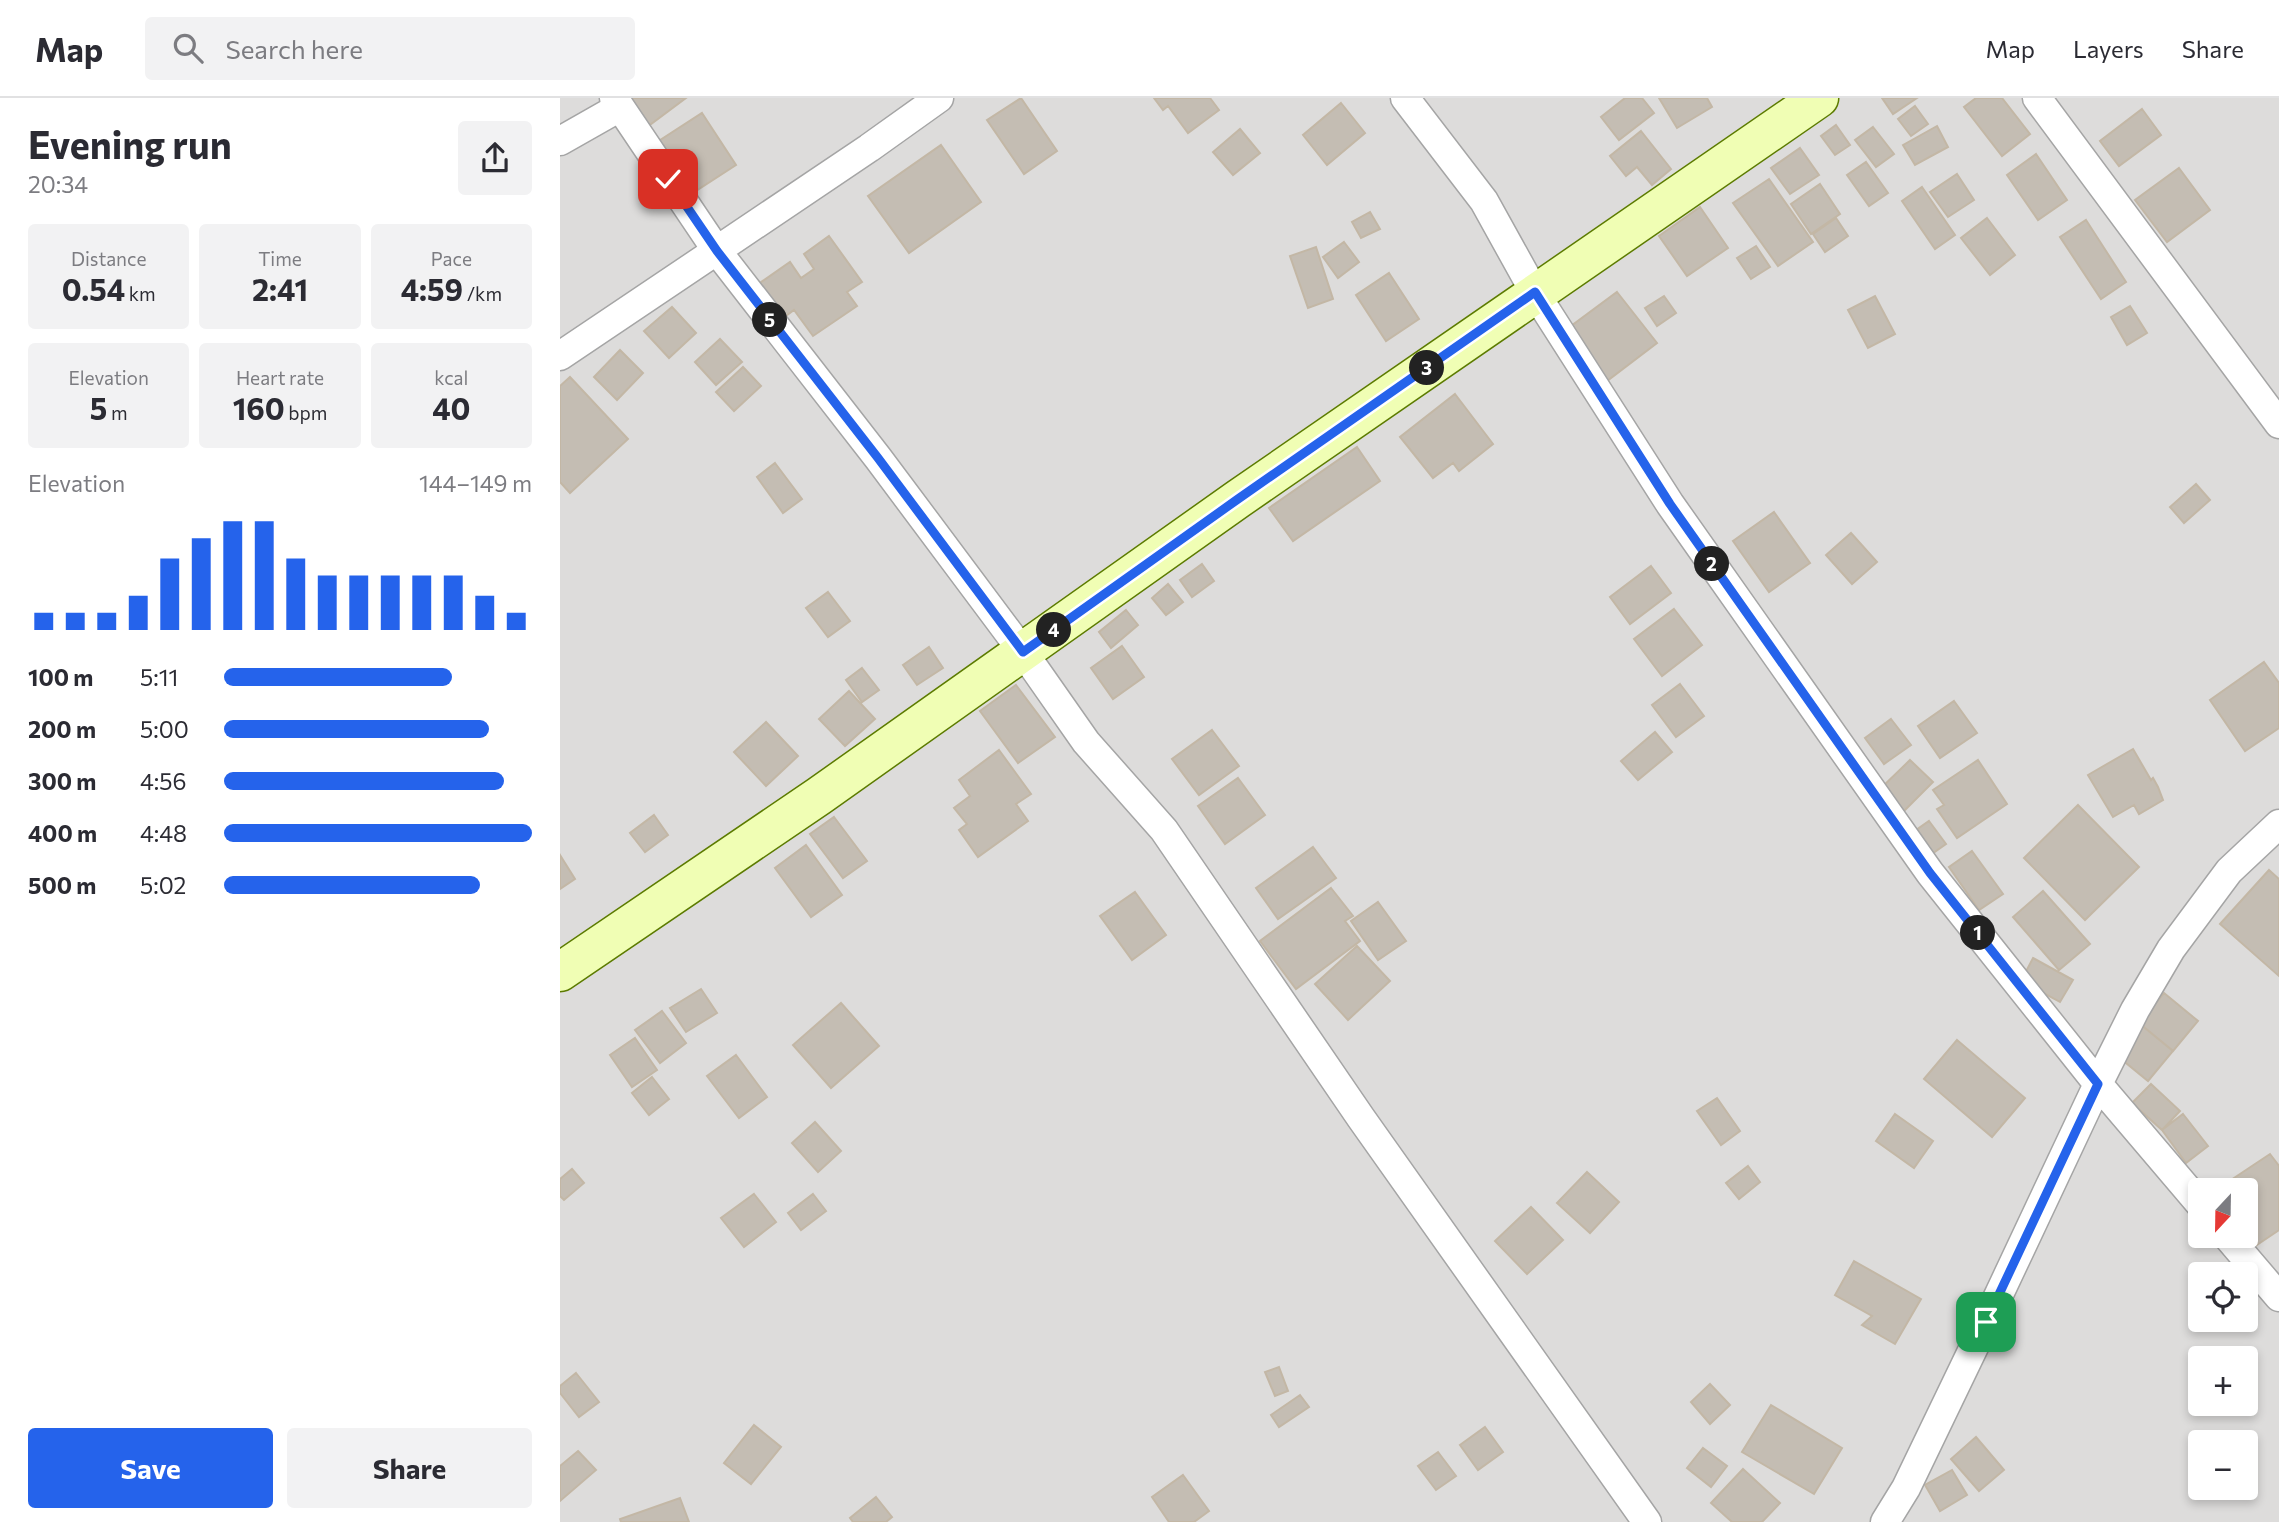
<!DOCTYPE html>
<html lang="en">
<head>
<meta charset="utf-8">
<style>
	:root { --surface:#fff; --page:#f2f2f3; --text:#2b2b33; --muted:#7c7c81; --line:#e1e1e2; --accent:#2563eb }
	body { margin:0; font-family:Commissioner,sans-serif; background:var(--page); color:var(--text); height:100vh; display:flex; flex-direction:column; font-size:26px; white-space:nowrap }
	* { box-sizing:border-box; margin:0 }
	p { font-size:23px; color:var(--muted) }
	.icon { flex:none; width:38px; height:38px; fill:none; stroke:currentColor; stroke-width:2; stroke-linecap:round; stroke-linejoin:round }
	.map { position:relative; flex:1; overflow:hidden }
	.side { display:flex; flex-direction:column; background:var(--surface); width:560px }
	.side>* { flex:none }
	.needle { width:46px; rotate:202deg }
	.tools { position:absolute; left:1628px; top:1080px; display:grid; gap:14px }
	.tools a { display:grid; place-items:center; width:70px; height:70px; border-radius:7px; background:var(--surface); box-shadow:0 4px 10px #0003; font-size:35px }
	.pin { position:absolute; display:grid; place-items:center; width:60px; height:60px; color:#fff; margin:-30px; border-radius:14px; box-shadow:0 4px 10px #0006 }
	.km { position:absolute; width:35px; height:35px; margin:-18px; border-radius:50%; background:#222; color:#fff; font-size:19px; line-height:35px; text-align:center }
	.round { display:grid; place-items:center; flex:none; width:74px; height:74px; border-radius:7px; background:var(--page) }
	.headline { display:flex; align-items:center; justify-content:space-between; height:119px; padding:0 28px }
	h1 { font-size:38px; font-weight:700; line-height:52px }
	.stats { display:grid; grid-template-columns:repeat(3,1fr); gap:10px; height:119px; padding:7px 28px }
	.stats div { display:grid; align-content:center; border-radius:7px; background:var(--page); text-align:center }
	.stats b { font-size:30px; font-weight:700 }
	.stats small { font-size:19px; font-weight:400 }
	.stats p { font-size:19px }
	.chart { height:196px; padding:14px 28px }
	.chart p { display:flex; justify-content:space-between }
	.chart svg { width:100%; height:126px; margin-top:7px; stroke:var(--accent); stroke-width:6 }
	.button { display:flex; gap:14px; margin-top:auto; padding:14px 28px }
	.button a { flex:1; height:80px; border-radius:7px; background:var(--accent); color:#fff; font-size:28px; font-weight:700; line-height:80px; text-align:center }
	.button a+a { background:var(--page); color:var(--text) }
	ul { padding:0 28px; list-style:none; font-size:23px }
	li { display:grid; grid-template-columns:112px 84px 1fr; align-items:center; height:52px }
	li i { height:18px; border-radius:9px; background:var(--accent) }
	header { display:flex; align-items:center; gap:42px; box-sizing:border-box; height:98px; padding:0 35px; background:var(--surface); border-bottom:2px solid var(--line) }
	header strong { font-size:33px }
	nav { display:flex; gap:38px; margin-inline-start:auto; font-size:24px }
	.search { width:490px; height:63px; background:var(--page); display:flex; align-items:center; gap:18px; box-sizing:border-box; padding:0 24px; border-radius:7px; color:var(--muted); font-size:26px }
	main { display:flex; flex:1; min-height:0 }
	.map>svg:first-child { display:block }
</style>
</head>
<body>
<header>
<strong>Map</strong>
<div class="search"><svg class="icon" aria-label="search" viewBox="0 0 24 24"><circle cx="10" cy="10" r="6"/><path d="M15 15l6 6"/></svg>Search here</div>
<nav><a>Map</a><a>Layers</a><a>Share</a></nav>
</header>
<main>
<section class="side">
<div class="headline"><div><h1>Evening run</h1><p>20:34</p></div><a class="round"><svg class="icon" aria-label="share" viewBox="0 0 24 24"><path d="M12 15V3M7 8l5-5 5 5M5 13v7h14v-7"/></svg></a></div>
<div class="stats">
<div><p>Distance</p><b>0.54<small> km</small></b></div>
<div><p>Time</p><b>2:41</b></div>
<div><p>Pace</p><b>4:59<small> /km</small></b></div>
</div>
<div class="stats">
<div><p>Elevation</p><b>5<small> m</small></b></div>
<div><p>Heart rate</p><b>160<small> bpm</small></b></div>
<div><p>kcal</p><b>40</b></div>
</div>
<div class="chart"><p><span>Elevation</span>144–149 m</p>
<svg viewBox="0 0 160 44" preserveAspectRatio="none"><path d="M5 44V38M15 44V38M25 44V38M35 44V32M45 44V19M55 44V12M65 44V6M75 44V6M85 44V19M95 44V25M105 44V25M115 44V25M125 44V25M135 44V25M145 44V32M155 44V38"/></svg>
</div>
<ul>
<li><b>100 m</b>5:11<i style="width:74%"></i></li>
<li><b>200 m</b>5:00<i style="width:86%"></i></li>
<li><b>300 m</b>4:56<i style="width:91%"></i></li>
<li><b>400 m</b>4:48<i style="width:100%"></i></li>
<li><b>500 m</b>5:02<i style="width:83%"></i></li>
</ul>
<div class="button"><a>Save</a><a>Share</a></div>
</section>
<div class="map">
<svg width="1719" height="1424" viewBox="0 0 1719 1424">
	<rect width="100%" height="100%" fill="#f0eee4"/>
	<!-- residential -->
	<path fill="#dddcdb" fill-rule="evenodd" d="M0 0H1719V1424H0ZM1640 1092H1685V1138H1640ZM1640 1176H1685V1222H1640ZM1640 1260H1685V1306H1640ZM1640 1344H1685V1390H1640Z"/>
	<!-- building -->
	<path fill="#c4bdb3" stroke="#c3b7a5" stroke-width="2" d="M59 0H126L83 32Z
		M461 0 497 53 464 76 427 22Z
		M594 0H650L659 12 628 35 608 8 603 12Z
		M1065 0H1082L1094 15 1059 42 1041 19Z
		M1099 0H1147L1152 9 1117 30Z
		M1322 0H1357L1333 16Z
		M1416 0H1442L1470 36 1442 58 1404 9Z
		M781 5 805 35 767 67 743 37Z
		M1355 8 1368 26 1351 38 1338 21Z
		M1582 11 1601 37 1559 68 1540 43Z
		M142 15 176 67 128 98 94 46Z
		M1276 27 1290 47 1275 57 1261 38Z
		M1377 28 1388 49 1355 67 1343 47Z
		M1313 29 1334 56 1316 69 1295 42Z
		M680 31 700 55 673 77 653 54Z
		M1081 33 1111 71 1092 87 1077 69 1066 78 1050 58Z
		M381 47 421 104 349 155 308 98Z
		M1240 50 1259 77 1230 96 1211 70Z
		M1476 56 1507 102 1478 122 1447 77Z
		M1306 64 1328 95 1309 108 1287 77Z
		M1619 70 1650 112 1607 144 1575 102Z
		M1397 76 1414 102 1388 119 1370 94Z
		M1209 81 1253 144 1218 168 1173 105Z
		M1260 86 1280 116 1251 136 1231 106Z
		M1362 89 1395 137 1375 151 1342 103Z
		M1140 109 1168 150 1127 178 1099 138Z
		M810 114 820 131 801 140 792 124Z
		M1276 120 1288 138 1265 154 1253 136Z
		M1427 120 1455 157 1430 177 1401 140Z
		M1526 122 1566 184 1541 201 1500 139Z
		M269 138 302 184 287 194 297 208 253 238 234 212 219 223 194 189 230 164 241 180 254 171 244 156Z
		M784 144 799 164 778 180 763 159Z
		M1196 148 1210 169 1191 181 1177 160Z
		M756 149 773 201 748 210 730 158Z
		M829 175 859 221 826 243 796 197Z
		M1057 194 1097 245 1047 283 1007 231Z
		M1104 198 1116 215 1097 228 1085 210Z
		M1315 198 1335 236 1308 250 1288 212Z
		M1570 208 1587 235 1567 247 1551 219Z
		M112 209 136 235 109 260 84 233Z
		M160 241 182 264 156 287 135 264Z
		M60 252 83 275 57 302 34 279Z
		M183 269 201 288 174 313 156 294Z
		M10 279 68 341 10 395 0 384V288Z
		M895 296 933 346 899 373 893 365 873 380 840 339Z
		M797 349 820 383 733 443 709 410Z
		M215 365 242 401 223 415 197 379Z
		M1636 386 1650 402 1624 425 1610 409Z
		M1214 414 1250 465 1209 494 1173 443Z
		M1291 435 1317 464 1292 486 1266 457Z
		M642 466 654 483 632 499 620 482Z
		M1091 468 1111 495 1070 526 1050 499Z
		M608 486 623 504 606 517 592 500Z
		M268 494 290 523 268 539 246 510Z
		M1114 511 1142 547 1102 578 1074 541Z
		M566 512 578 527 551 550 539 534Z
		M562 548 584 579 553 601 531 570Z
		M369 549 383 570 357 587 343 567Z
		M1704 564 1719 585V630L1685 653 1650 602Z
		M302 570 319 592 302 604 286 582Z
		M1120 586 1144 618 1116 639 1092 607Z
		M456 587 495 639 458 665 420 613Z
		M289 593 315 621 285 648 259 621Z
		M1394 603 1417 635 1380 660 1358 628Z
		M1331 621 1351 647 1324 666 1305 640Z
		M206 624 238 658 206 688 174 654Z
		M652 632 679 668 639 697 612 661Z
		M1095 634 1112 654 1078 682 1061 663Z
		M1573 651 1591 682 1593 680 1598 689 1603 702 1579 716 1574 707 1553 719 1528 677Z
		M439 652 471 696 456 706 468 723 418 759 399 732 407 726 394 710 410 698 399 682Z
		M1350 662 1373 684 1342 715 1319 692Z
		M1418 662 1447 706 1397 740 1377 711 1384 707 1373 692Z
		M678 680 705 717 665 746 638 708Z
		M1518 707 1579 769 1525 822 1464 760Z
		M94 717 108 737 85 754 70 735Z
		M274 719 307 763 283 780 250 736Z
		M1369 723 1386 746 1366 760 1349 737Z
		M246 747 282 797 251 819 215 770Z
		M753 749 776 780 718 821 696 790Z
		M1412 753 1443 796 1419 812 1389 769Z
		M0 757 15 781 0 791Z
		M1709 772 1719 781V878L1660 826Z
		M771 790 793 818 785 823 800 843 736 891 700 843Z
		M1483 793 1530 846 1499 872 1453 819Z
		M575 794 606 837 572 862 540 818Z
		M818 804 846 843 818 862 791 823Z
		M797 848 830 883 788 922 755 886Z
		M1473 860 1513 882 1500 904 1461 883Z
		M141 891 157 915 126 934 110 910Z
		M1604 895 1638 923 1613 953 1579 925Z
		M281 905 319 948 271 990 233 947Z
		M102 913 126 945 100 965 75 932Z
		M1579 925 1613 953 1588 983 1555 956Z
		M75 940 97 972 72 989 50 957Z
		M1397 942 1465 1000 1432 1039 1364 981Z
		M176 957 207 999 179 1020 147 978Z
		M92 979 109 1001 89 1017 72 995Z
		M1591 986 1620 1013 1602 1032 1572 1005Z
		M1157 1000 1180 1033 1161 1047 1137 1013Z
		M1335 1016 1373 1043 1354 1070 1316 1043Z
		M1623 1016 1648 1048 1626 1065 1602 1032Z
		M255 1024 281 1053 258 1074 232 1045Z
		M1710 1056 1719 1068V1132L1691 1151 1681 1138H1685V1092H1656Z
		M1188 1068 1200 1084 1179 1101 1166 1085Z
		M12 1071 24 1085 4 1102 0 1098V1081Z
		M1027 1074 1059 1104 1030 1135 997 1105Z
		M194 1096 216 1124 184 1149 161 1120Z
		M253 1096 266 1113 241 1132 228 1115Z
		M971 1109 1003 1142 967 1176 935 1143Z
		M1294 1163 1361 1201 1335 1246 1302 1227 1312 1218 1275 1197Z
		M719 1269 728 1293 715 1298 705 1274Z
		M16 1275 39 1304 19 1319 0 1295V1288Z
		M1150 1286 1170 1307 1150 1326 1131 1304Z
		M740 1297 749 1309 719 1329 711 1317Z
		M1211 1307 1282 1350 1254 1396 1182 1354Z
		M194 1327 221 1349 191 1386 164 1365Z
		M925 1329 943 1354 918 1372 900 1347Z
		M1416 1339 1444 1372 1419 1393 1391 1361Z
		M1143 1350 1167 1368 1151 1389 1127 1370Z
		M18 1353 36 1372 0 1403V1368Z
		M878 1354 896 1378 876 1392 858 1368Z
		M1183 1371 1220 1405 1202 1424H1172L1151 1405Z
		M1392 1372 1407 1397 1380 1413 1365 1387Z
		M623 1377 649 1413 634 1424H609L592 1399Z
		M316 1399 332 1419 326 1424H293L290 1420Z
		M120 1400 129 1424H61L60 1421Z"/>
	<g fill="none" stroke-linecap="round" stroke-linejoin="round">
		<!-- minor casing -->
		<g stroke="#a5a5a5" stroke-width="31">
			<path id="minor" d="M54 0 157 153 318 360 463 554 526 644 604 732 801 1020 1087 1424
				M845 0 924 103 975 195 1110 406 1370 775 1538 986 1640 1106
				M1477 0 1719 326
				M0 43 60 9
				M0 258 309 50 379 0
				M1667 1138 1719 1199
				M1325 1424 1346 1390 1426 1224 1538 986 1575 912 1611 851 1669 773 1719 726"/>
		</g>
		<!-- secondary casing -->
		<g stroke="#5c7b00" stroke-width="41">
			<path id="secondary" d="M0 874 259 698 678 401 1259 0"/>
		</g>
		<!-- minor -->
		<use href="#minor" stroke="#fff" stroke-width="28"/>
		<!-- secondary -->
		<use href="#secondary" stroke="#f0feb4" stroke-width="38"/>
	</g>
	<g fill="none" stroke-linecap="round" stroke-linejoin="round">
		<!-- route casing -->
		<g stroke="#fff" stroke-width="14">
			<path id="route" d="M108 81 157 153 318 360 463 554 678 401 975 194 1110 406 1315 697 1370 775 1538 986 1426 1224"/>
		</g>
		<!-- route -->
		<use href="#route" stroke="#2563eb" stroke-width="9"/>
	</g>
</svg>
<div class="tools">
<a><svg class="needle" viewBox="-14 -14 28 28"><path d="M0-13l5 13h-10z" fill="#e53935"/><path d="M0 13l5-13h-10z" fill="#7c7c81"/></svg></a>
<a><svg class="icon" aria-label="locate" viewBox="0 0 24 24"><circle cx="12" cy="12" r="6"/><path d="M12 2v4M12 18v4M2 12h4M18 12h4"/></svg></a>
<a>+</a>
<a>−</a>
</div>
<div class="pin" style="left:1426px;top:1224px;background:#1e9e55"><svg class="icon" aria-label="arrive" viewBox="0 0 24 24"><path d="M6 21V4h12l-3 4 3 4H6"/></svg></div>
<div class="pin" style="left:108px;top:81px;background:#d93025"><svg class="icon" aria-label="check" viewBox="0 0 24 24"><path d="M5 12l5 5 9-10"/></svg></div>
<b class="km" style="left:1418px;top:835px">1</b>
<b class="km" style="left:1152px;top:466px">2</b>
<b class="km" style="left:867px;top:270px">3</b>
<b class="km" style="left:494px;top:532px">4</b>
<b class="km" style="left:210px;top:222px">5</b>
</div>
</main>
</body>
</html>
